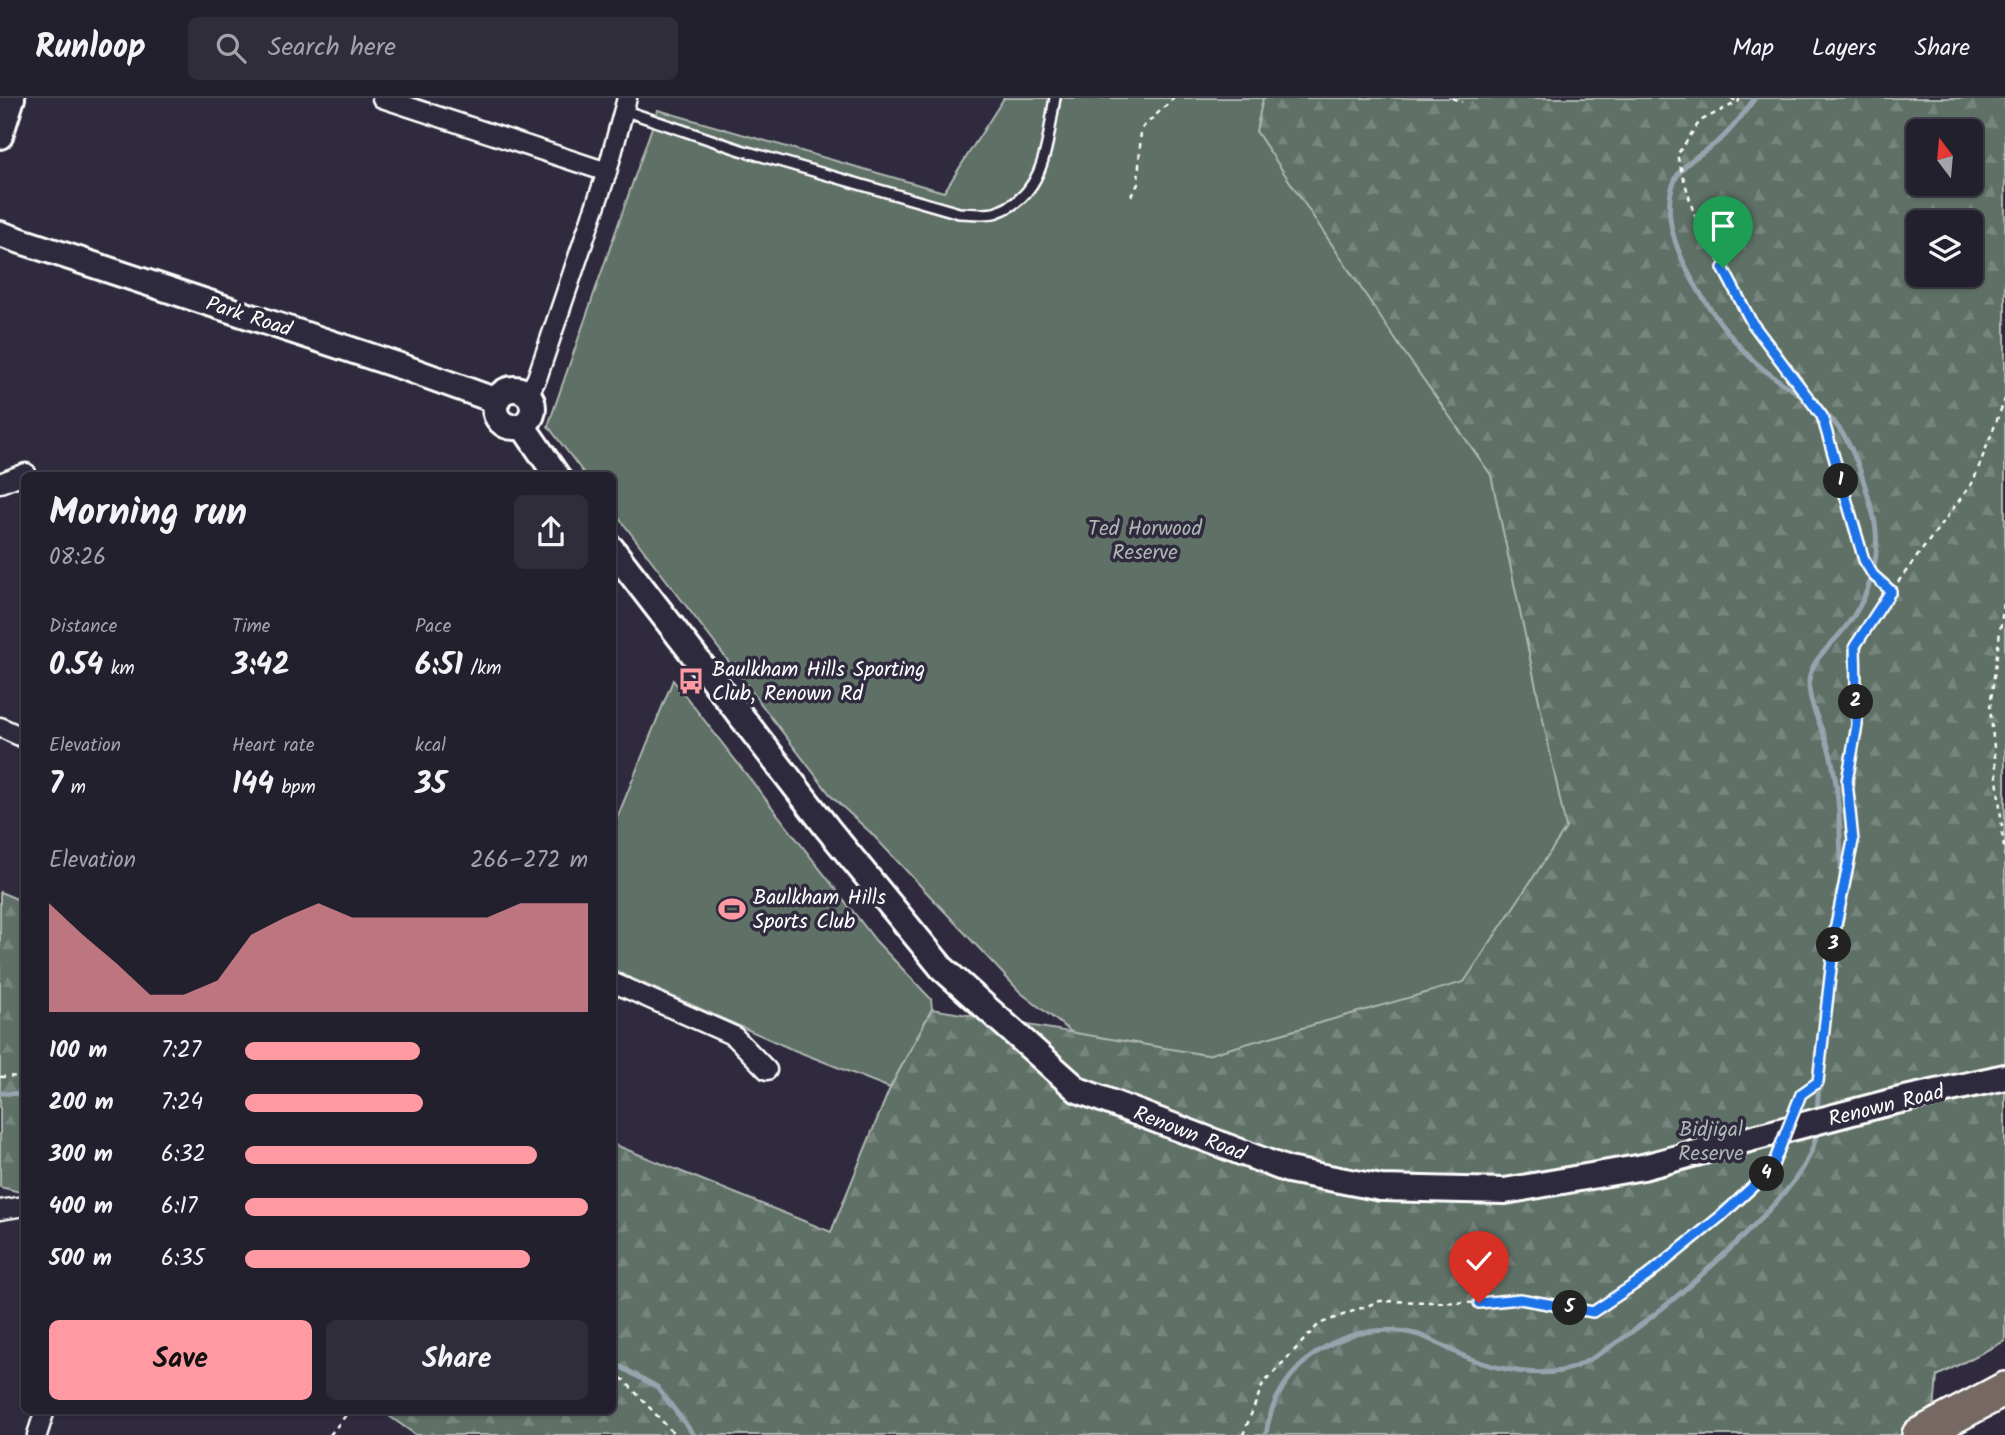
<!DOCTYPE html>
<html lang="en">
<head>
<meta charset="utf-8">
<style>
	:root { --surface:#23202e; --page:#2f2d3a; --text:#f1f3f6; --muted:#a3a3aa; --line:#403e4a; --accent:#ff9aa2 }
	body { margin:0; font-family:Kalam,sans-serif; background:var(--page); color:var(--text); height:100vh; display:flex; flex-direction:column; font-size:26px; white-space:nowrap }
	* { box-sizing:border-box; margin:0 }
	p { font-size:23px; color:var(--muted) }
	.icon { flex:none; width:38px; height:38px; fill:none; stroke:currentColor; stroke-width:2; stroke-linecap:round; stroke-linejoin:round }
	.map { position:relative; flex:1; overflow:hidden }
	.side { position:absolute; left:21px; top:374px; width:595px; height:942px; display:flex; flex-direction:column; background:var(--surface); border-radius:10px; box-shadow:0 2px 5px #0004,0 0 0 2px var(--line) }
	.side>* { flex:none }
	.needle { width:46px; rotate:344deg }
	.tools { position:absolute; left:1906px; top:21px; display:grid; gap:14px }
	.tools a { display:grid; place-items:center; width:77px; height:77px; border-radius:10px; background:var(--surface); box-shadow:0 2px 5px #0004,0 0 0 2px var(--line); font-size:35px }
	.pin { position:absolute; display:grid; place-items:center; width:60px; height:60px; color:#fff; margin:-72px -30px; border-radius:50% 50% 50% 0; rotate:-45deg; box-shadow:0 0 7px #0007 }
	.pin .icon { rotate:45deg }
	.km { position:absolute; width:35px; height:35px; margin:-18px; border-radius:50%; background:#222; color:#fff; font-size:19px; line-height:35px; text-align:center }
	.round { display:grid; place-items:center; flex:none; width:74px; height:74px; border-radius:10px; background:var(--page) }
	.headline { display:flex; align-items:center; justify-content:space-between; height:119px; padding:0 28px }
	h1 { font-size:38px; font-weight:800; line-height:52px }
	.metrics { display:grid; grid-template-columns:repeat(3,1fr); gap:10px; height:119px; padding:7px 28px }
	.metrics div { display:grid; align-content:center }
	.metrics b { font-size:30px; font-weight:800 }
	.metrics small { font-size:19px; font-weight:400 }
	.metrics p { font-size:19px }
	.chart { height:196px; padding:14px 28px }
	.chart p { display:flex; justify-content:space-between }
	.chart svg { width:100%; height:126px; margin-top:7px; fill:var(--accent); opacity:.7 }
	.primary-button { display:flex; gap:14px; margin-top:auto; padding:14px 28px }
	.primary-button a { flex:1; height:80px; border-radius:10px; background:var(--accent); color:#111; font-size:28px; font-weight:800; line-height:80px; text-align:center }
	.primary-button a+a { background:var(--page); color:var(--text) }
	ul { padding:0 28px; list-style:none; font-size:23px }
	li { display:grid; grid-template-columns:112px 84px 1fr; align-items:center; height:52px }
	li i { height:18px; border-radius:9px; background:var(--accent) }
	header { display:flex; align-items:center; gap:42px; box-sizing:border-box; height:98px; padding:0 35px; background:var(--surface); border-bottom:2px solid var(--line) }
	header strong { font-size:33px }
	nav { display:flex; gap:38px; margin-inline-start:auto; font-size:24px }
	.search { width:490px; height:63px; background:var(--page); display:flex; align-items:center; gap:18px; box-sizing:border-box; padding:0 24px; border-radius:10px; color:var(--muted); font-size:26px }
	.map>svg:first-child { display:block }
</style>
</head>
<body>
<header>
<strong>Runloop</strong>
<div class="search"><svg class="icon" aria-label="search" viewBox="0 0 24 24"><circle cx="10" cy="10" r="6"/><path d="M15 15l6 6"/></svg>Search here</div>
<nav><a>Map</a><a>Layers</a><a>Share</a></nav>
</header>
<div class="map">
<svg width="2005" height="1337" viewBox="0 0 2005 1337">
	<defs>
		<pattern id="forest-firs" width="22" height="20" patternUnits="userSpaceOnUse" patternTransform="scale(1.75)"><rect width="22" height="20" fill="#5e6f66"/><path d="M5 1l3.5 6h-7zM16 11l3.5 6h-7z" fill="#76857d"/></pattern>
	</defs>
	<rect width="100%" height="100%" fill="#2f2a3d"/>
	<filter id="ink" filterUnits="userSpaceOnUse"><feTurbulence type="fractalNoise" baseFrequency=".0143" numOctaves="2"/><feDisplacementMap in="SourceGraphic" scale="14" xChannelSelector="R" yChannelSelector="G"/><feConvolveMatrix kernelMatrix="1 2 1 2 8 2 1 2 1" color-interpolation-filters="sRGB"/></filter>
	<g filter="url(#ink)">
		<!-- green -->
		<path fill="#5e6f66" stroke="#aeb7b2" stroke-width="2" d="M1004 0H1334L1641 700 1539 854 1218 1024 1092 950 1021 895 871 735 832 699 613 412 612 378H586L548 328 658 12 944 94Z
			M673 582 876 843 931 901 932 911 890 990 789 950 613 872V730Z"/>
		<!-- forest -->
		<path fill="url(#forest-firs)" stroke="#aeb7b2" stroke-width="2" fill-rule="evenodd" d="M1263 0H2005V1243L1937 1278 1932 1337H416L382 1313 612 1312 613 1046 831 1134 890 990 932 911 1207 957 1464 884 1566 730 1491 377 1399 247 1256 33ZM1918 33H1970V86H1918ZM1918 124H1970V177H1918Z
			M0 794 24 804V1095L0 1089Z"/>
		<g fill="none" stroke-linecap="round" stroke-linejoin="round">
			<!-- stream -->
			<path stroke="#95a4ad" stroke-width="5" d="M1755 0C1745 14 1735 28 1722 40 1707 54 1684 62 1675 82 1650 137 1717 228 1755 264 1779 287 1810 298 1833 323 1854 346 1864 383 1872 412 1884 454 1871 498 1844 531 1832 547 1810 562 1809 583 1808 608 1824 631 1830 655 1839 690 1840 728 1841 764 1843 849 1820 933 1817 1017
				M0 995 24 996
				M612 1264 657 1289 694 1337
				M1266 1337C1274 1266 1350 1216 1419 1237 1432 1241 1444 1249 1457 1255 1486 1269 1529 1279 1561 1273 1614 1264 1774 1118 1803 1070 1810 1058 1816 1045 1817 1031"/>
			<!-- lane casing -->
			<g stroke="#fff" stroke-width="14">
				<path id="lane" d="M623 12 741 52 959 115C970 115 987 118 997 114 1046 97 1047 43 1055 0"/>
			</g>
			<!-- street casing -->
			<g stroke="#fff" stroke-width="23">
				<path id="street" d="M382 0 607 74
					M528 297 537 280 607 74 627 0
					M0 385 26 375
					M0 629 24 640
					M612 884 734 938 767 972
					M0 1112 24 1108
					M37 1337 45 1312"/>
			</g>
			<!-- secondary casing -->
			<g stroke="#fff" stroke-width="30">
				<path id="secondary" d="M0 38 12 0
					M0 136 400 268 497 303
					M495 310a19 19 0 1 1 38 0a19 19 0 1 1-38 0Z
					M522 327 557 378
					M612 451 828 731 942 870 1078 992 1288 1072 1381 1090 1505 1093 1643 1069
					M1887 1005 2005 979"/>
			</g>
			<!-- highway casing -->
			<g stroke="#fff" stroke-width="38">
				<path id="highway" d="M1919 1337 2005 1291"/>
			</g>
			<!-- path -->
			<path stroke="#fff" stroke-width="2.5" stroke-dasharray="5 5" stroke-linecap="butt" d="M1452 0 1462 4
				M1731 0 1738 4
				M1740 0 1738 4 1700 23 1677 57 1694 116 1752 225 1822 318 1864 462 1873 477 1891 493 1855 548 1857 627 1847 683 1853 743 1836 827 1818 984 1801 996 1796 1008
				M1131 98 1138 86 1141 31 1174 0
				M526 378 528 376
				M1892 492 1973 384 2005 301
				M2005 496 1990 609 2005 760
				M0 979 24 978
				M612 1275 624 1282 675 1337
				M330 1337 350 1312
				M1243 1337 1263 1286 1319 1226 1380 1203 1480 1205 1520 1201 1593 1214C1637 1185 1759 1101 1777 1056"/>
			<!-- lane -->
			<use href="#lane" stroke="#2f2a3d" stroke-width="9"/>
			<!-- street -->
			<use href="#street" stroke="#2f2a3d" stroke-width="18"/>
			<!-- secondary -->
			<use href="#secondary" stroke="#2f2a3d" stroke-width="24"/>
			<!-- highway -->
			<use href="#highway" stroke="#766964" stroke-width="33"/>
			<!-- secondary-bridge casing -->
			<g stroke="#fff" stroke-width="30" stroke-linecap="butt">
				<path id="secondary-bridge" d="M1643 1069 1887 1005"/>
			</g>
			<!-- secondary-bridge -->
			<use href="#secondary-bridge" stroke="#2f2a3d" stroke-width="24"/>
		</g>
	</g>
	<g fill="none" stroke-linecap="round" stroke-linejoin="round" filter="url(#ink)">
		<!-- route casing -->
		<g stroke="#fff" stroke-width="14">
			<path id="route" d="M1479 1205 1520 1201 1593 1214 1647 1178 1721 1118 1771 1072 1801 996 1818 984 1836 827 1853 743 1847 683 1857 627 1855 548 1891 493 1873 477 1864 462 1822 318 1752 225 1723 170"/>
		</g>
		<!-- route -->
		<use href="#route" stroke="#1a73e8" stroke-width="9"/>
	</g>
	<!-- icons -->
	<defs>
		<g id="bus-bare" transform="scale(2.1)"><path d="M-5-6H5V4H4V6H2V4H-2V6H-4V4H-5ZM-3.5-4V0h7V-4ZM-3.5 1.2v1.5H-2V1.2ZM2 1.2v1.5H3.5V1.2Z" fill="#ff9aa2" stroke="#2f2a3d" stroke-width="2.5" paint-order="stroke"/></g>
		<g id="stadium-bare" transform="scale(2.1)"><path d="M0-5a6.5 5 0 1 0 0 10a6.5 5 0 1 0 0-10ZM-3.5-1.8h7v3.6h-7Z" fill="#ff9aa2" stroke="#2f2a3d" stroke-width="2.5" paint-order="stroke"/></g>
	</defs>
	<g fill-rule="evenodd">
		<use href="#bus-bare" x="691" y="583"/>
		<use href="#stadium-bare" x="732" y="811"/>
	</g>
	<g text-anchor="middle" stroke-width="7" stroke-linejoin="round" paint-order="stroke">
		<!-- street labels -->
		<g font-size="21" fill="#fff" stroke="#2f2a3d">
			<text transform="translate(249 218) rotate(18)" y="7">Park Road</text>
			<text transform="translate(1886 1007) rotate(-14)" y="7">Renown Road</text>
			<text transform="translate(1190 1035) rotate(21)" y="7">Renown Road</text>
		</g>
		<!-- park labels -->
		<g font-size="21" fill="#aeb7b2" stroke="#2f2a3d">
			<text x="1145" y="437">Ted Horwood<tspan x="1145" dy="24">Reserve</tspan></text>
			<text x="1711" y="1038">Bidjigal<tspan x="1711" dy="24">Reserve</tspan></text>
		</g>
		<!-- poi labels -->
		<g font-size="21" fill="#fff" stroke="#2f2a3d" text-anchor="start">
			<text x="712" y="578">Baulkham Hills Sporting<tspan x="712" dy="24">Club, Renown Rd</tspan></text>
			<text x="753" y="806">Baulkham Hills<tspan x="753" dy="24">Sports Club</tspan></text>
		</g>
	</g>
</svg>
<div class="tools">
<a><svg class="needle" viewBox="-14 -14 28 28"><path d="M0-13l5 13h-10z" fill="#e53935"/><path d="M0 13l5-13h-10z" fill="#a3a3aa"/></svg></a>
<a><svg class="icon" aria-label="layers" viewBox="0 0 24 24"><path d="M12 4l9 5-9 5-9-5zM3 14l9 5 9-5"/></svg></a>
</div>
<div class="pin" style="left:1723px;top:170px;background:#1e9e55"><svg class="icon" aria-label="arrive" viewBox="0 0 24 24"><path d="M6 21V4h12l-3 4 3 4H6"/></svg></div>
<div class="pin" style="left:1479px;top:1205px;background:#d93025"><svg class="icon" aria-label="check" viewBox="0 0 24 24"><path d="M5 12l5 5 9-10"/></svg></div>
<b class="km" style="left:1841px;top:383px">1</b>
<b class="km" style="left:1856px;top:604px">2</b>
<b class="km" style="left:1834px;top:847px">3</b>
<b class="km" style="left:1767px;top:1076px">4</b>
<b class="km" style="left:1570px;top:1210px">5</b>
<section class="side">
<div class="headline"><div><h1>Morning run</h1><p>08:26</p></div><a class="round"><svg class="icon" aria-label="share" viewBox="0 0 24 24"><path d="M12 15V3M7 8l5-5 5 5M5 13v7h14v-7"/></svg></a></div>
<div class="metrics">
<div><p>Distance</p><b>0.54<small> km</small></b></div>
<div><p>Time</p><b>3:42</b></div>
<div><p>Pace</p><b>6:51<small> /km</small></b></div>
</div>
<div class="metrics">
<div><p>Elevation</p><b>7<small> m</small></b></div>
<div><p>Heart rate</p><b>144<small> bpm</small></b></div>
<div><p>kcal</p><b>35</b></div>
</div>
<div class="chart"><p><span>Elevation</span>266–272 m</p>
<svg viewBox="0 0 160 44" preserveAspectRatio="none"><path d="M0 44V6L10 17L20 27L30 38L40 38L50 33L60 17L70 11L80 6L90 11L100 11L110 11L120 11L130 11L140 6L150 6L160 6V44z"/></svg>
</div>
<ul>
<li><b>100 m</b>7:27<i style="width:51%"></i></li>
<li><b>200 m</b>7:24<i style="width:52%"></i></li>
<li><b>300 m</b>6:32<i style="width:85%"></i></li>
<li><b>400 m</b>6:17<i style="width:100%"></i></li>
<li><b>500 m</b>6:35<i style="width:83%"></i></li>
</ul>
<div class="primary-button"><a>Save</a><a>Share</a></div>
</section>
</div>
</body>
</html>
